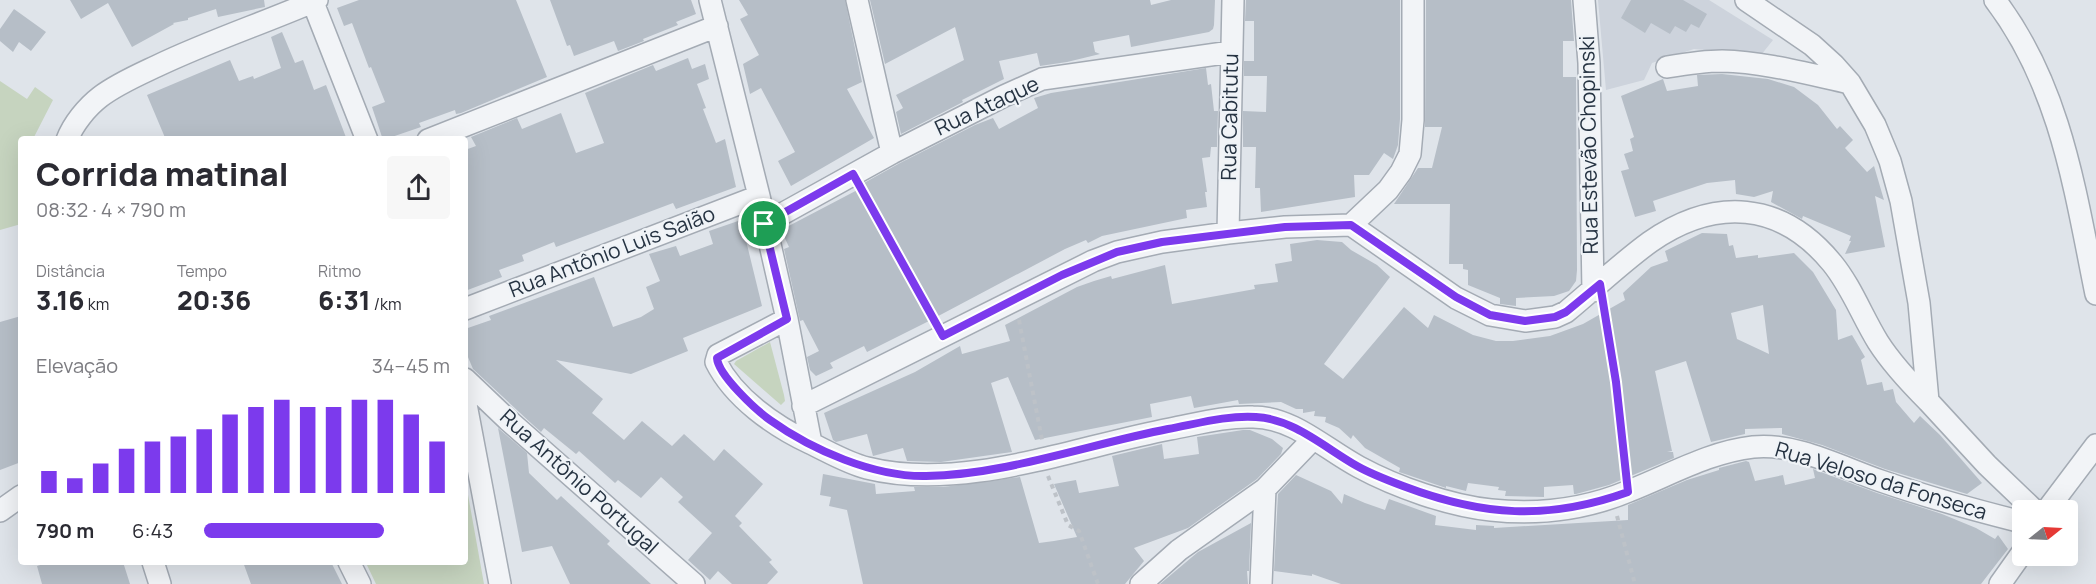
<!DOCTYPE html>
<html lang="pt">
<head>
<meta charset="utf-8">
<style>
	:root { --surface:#fff; --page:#f7f7f7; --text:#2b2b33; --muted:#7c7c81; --accent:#7c3aed }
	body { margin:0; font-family:Manrope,sans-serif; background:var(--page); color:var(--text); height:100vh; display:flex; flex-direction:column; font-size:22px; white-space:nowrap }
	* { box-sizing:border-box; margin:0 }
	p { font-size:20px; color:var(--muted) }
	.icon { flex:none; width:33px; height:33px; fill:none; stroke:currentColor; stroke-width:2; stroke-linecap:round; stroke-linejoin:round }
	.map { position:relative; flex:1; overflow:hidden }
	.drawer { position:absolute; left:18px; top:136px; width:450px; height:429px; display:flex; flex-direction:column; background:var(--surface); border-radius:6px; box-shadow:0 6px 24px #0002 }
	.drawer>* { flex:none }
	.needle { width:39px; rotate:72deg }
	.fabs { position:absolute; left:2012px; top:500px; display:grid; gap:12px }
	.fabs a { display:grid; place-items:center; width:66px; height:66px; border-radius:6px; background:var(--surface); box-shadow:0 6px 24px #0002; font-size:30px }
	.pin { position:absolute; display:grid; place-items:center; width:51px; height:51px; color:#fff; margin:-26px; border:3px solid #fff; border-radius:50%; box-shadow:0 2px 6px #0007 }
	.round { display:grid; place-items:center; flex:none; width:63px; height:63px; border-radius:6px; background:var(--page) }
	.summary { display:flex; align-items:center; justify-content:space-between; height:102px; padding:0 18px }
	h1 { font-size:33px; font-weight:800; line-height:45px }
	.stats { display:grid; grid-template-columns:repeat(3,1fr); gap:9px; height:102px; padding:6px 18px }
	.stats div { display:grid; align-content:center }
	.stats b { font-size:26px; font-weight:800 }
	.stats small { font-size:16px; font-weight:400 }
	.stats p { font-size:16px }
	.chart { height:168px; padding:12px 18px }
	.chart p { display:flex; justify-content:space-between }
	.chart svg { width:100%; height:108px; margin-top:6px; stroke:var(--accent); stroke-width:6 }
	ul { padding:0 18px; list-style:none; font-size:20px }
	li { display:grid; grid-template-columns:96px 72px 1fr; align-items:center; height:45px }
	li i { height:15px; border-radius:8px; background:var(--accent) }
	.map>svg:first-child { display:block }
</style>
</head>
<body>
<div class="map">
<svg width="2096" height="584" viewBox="0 0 2096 584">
	<rect width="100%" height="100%" fill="#dfe4ea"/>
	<!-- built -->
	<path fill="#cdd3dc" d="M1598 0H1709L1773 40 1761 55 1694 49 1652 63 1644 80 1606 90Z"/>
	<!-- green -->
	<path fill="#c6d4bf" d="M0 81 27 99 35 87 53 100 33 139 21 140V224L0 230Z
		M770 342 784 395 785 401 781 405 734 364 736 361Z
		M465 478 484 584H376L366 563 465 562Z"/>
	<!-- building -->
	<path fill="#b6bec7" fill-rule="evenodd" d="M70 0H264L265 7 218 17 216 9 188 18V20L173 23 174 24 132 47 108 3 81 19Z
		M359 0H516L547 77 461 113 456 114 455 110 419 123 421 127 383 140 372 107 385 102 371 67 369 68 352 23 344 26 337 8Z
		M550 0H691L696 14 676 22 678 25 643 39 644 41 618 51 614 41 574 56 570 45 567 46Z
		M739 0H845L862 82 847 89 874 138 791 186 778 161 795 152 761 88 750 94 743 64 759 55 740 19 748 15Z
		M870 0H1150L1151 5 1171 0H1215L1214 25 1213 29 1209 32 1131 47 1129 35 1093 42 1095 52 1100 54 1067 62 1040 66 1037 53 999 61 1004 79 962 100 963 102 901 134 896 112 903 108 896 95 964 60 955 27 885 64Z
		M1246 0H1400V119L1398 145 1393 159 1384 153 1369 175H1354L1355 197 1261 212 1260 188H1255L1256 147H1243V111L1266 112 1267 76H1244V61H1254V21H1245Z
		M1426 0H1571L1574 41H1563V77H1576L1577 270 1576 281 1569 291 1554 296 1516 298V306L1500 304V298L1468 285V270L1463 269V264H1449L1450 204H1394L1418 168H1432L1442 127H1425Z
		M1631 0H1683L1707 14 1699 28 1691 24 1686 32 1675 26 1670 34 1651 23 1645 33 1621 18Z
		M14 9 46 32 31 51 19 42 13 52 0 41V29Z
		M282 32 295 63 303 60 314 90 326 85 347 140H166L147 95 230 60 239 81 253 76 254 79 281 68 271 37Z
		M688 58 692 69 705 64 709 79 697 84 706 108 703 109 716 143 725 139 736 187 676 209 673 203 556 247 554 242 522 255 524 261 499 270 502 277 465 291V150L476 146 471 137 517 118 522 129 561 113 576 153 604 143 585 93 653 65 656 71Z
		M1206 68 1208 85 1211 84 1214 111H1218L1217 147H1211L1210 157 1202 158 1207 192H1205L1207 207 1186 210 1187 218 1102 236 1088 243 1086 240 1065 249 927 322 867 352 864 346 830 363 833 368 816 376 810 370 807 357 819 351 803 320 800 321 784 249 789 247 781 230 865 186 864 183 900 163 975 125 993 118 999 129 1038 108 1034 98 1051 93Z
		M1722 74 1768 79 1794 87 1818 105 1837 129 1840 126 1853 140 1845 148 1867 172 1874 166 1884 200 1875 196 1885 247 1845 254 1851 241H1849L1851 236 1803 216 1802 219 1771 202 1773 191 1754 197 1736 194 1735 180 1707 183 1653 201 1656 211 1635 217 1621 171 1629 169 1624 154 1633 151 1630 139 1634 137 1621 96 1663 79 1667 91 1698 86 1697 75Z
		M741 220 762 306 683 338 688 351 631 374 556 360 603 399 592 413 624 440 642 421 672 446 684 434 714 461 724 449 763 484 735 516 742 523 739 526 772 560 769 562 778 572 767 584H732L718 571 710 580 688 560 712 533 678 502 683 497 661 477 641 498 618 480 615 483 579 451 576 454 544 428 541 432 532 424 473 369 465 350V329L491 320 489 316 594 277 613 327 641 317 654 309 646 287 660 281 649 254 676 246 680 256 713 244 709 231Z
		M1702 233 1727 234 1729 246 1733 245 1736 258 1758 255V258L1794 253 1813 272 1836 310 1838 340 1852 335 1865 357 1861 360 1867 385 1882 382 1884 391 1893 389 1896 402 1914 423 1920 416 1940 435 1982 483 1967 494 1885 469 1822 445 1782 434V428L1745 429V434L1711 442 1686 361 1655 371 1672 451 1667 452H1673L1674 458 1609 485 1576 494H1574L1573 485 1544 487V497L1505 496 1506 491 1498 490 1499 487 1468 483 1466 491 1446 486V488L1411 476 1399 472 1400 468 1365 448 1353 435 1351 439 1339 428 1325 422 1326 417 1314 416 1315 411 1303 413V409H1296L1281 402 1239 404 1238 400 1194 408 1191 396 1150 404 1152 417 1035 440 1008 377 991 383 1012 452 941 462 907 461 903 448 873 456 867 434 836 442 833 440 824 413 915 372 960 346 962 354 1010 341 1005 325 1077 287 1094 281 1111 276 1112 279 1165 265 1172 304 1255 289 1254 285 1278 282 1275 264 1292 261 1290 244 1317 240 1342 242 1351 250 1377 265 1390 277 1324 364 1343 379 1404 307 1428 328 1434 315 1473 335 1496 341H1513L1550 336 1583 324 1625 300 1623 293 1651 267 1668 261 1665 251ZM1763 305 1769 354 1737 339 1731 313Z
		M21 316V462L0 470V322Z
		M498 428 527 453 529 473 557 500 561 496 610 541 607 544 651 584H570L552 546 522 552Z
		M1243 430H1250L1272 439 1283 448 1281 454 1257 479 1188 528 1134 548 1144 561 1125 584H863L847 510 829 506 831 497 820 495 823 474 875 484 876 494 915 491 914 487H943L1020 477 1039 543 1054 541 1077 537 1054 484 1076 480 1079 493 1119 486 1112 456 1162 444 1164 459 1199 454 1197 437Z
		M1746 461 1749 462 1755 481 1783 475 1785 485 1815 478 1813 469 1877 493 1942 514 1976 528 1995 539 1998 535 2008 549 1981 584H1341L1312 574V576L1274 571 1278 494 1296 475 1331 491 1342 504 1344 494 1365 503 1385 510 1389 499 1436 516 1435 525 1476 530V525L1494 526V528L1628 520V505L1687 480 1719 470V468Z
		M1251 523 1249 571H1247L1248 584H1160L1198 552Z
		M50 562H123L130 584H42L37 566Z
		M243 562H331L342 584H251Z"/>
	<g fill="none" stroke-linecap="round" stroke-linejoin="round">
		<!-- street casing -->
		<g stroke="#a4abb4" stroke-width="24">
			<path id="street" d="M312 0 367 140
				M710 0 759 196 787 319 811 443
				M857 0 892 153
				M1584 0 1589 63 1593 291
				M1746 0 1812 45 1834 65 1850 83 1875 125 1890 161 1901 201 1919 303 1928 401 1987 465 2034 510
				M1995 0C2061 87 2075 191 2096 294
				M1667 67C1685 64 1703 61 1722 61 1765 62 1808 74 1850 83
				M67 140C73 124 87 107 100 97 117 84 138 75 157 66 209 41 264 23 317 0
				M428 140 717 26
				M764 224 892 153 1004 96 1042 79 1231 52
				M1351 225 1388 190 1401 172 1410 154 1413 120V0
				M1228 233 1233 0
				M465 309 759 196
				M787 319 718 355 716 362C734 398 774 426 810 443 829 452 847 463 867 468 963 492 1075 447 1170 429 1197 424 1225 416 1253 417 1293 417 1325 449 1359 467 1396 487 1450 506 1491 510 1538 515 1586 509 1629 491 1670 475 1709 452 1753 447 1794 442 1843 468 1881 481 1927 497 1974 510 2022 522
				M465 379 508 420 694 584
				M465 399 500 584
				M803 406 1093 261 1117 252 1162 242 1228 233 1285 227 1351 225 1456 298 1490 315 1525 321 1555 317 1566 312C1594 289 1621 263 1650 242 1715 197 1781 201 1832 263 1851 286 1862 316 1878 342 1892 364 1909 382 1928 401
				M2047 510 2096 445
				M0 511 21 496
				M153 562 160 584
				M349 562 360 584
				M1141 584 1179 550 1265 489 1313 439
				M1261 584 1265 489
				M2000 584 2022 553"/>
		</g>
		<!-- path -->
		<path stroke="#bdc2c8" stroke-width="4" stroke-dasharray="4.5 4.5" stroke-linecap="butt" d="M862 190 934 320
			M1604 305 1615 382 1626 473
			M1019 320 1042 440
			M1048 476 1068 525 1079 531 1098 584
			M1617 516 1635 584"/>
		<!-- street -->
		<use href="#street" stroke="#f2f4f7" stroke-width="21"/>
	</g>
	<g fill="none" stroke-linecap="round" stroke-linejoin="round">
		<!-- route casing -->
		<g stroke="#fff" stroke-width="12">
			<path id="route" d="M853 174 943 336 1062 275 1117 252 1162 242 1285 227 1351 225 1456 297 1490 315 1525 321 1555 317 1566 312 1600 284 1616 382 1628 492C1547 521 1482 516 1403 486 1387 480 1371 474 1357 466 1325 448 1294 419 1256 417 1227 415 1196 424 1168 429 1090 444 1005 475 926 476 874 477 812 450 770 420 756 410 718 375 717 358L787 319 764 224Z"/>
		</g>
		<!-- route -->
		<use href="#route" stroke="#7c3aed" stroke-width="8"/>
	</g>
	<g text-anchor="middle" stroke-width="4.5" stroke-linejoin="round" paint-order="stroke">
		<!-- street labels -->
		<g font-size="21" fill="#263342" stroke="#eff3f7">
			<text transform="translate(987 106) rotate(-25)" y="7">Rua Ataque</text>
			<text transform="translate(1230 117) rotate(-89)" y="7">Rua Cabitutu</text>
			<text transform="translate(1589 145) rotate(-91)" y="7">Rua Estevão Chopinski</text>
			<text transform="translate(612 252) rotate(-21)" y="7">Rua Antônio Luis Saião</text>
			<text transform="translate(1881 481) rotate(17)" y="7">Rua Veloso da Fonseca</text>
			<text transform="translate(579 482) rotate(42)" y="7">Rua Antônio Portugal</text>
		</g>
	</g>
</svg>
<div class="fabs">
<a><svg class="needle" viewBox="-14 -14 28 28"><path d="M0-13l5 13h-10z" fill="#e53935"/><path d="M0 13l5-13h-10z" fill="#7c7c81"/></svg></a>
</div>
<div class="pin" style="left:764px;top:224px;background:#1e9e55"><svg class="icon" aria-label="arrive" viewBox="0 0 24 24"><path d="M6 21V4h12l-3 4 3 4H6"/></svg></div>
<section class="drawer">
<div class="summary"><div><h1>Corrida matinal</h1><p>08:32 · 4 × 790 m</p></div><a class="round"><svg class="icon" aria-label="share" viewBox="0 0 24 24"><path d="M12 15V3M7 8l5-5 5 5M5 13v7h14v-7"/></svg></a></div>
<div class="stats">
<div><p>Distância</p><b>3.16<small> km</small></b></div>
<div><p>Tempo</p><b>20:36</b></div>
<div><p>Ritmo</p><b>6:31<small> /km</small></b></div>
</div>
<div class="chart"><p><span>Elevação</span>34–45 m</p>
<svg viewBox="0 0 160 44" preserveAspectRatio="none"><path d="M5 44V35M15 44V38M25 44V32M35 44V26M45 44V23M55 44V21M65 44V18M75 44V12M85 44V9M95 44V6M105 44V9M115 44V9M125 44V6M135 44V6M145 44V12M155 44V23"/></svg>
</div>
<ul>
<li><b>790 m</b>6:43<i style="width:73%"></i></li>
</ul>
</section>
</div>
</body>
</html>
